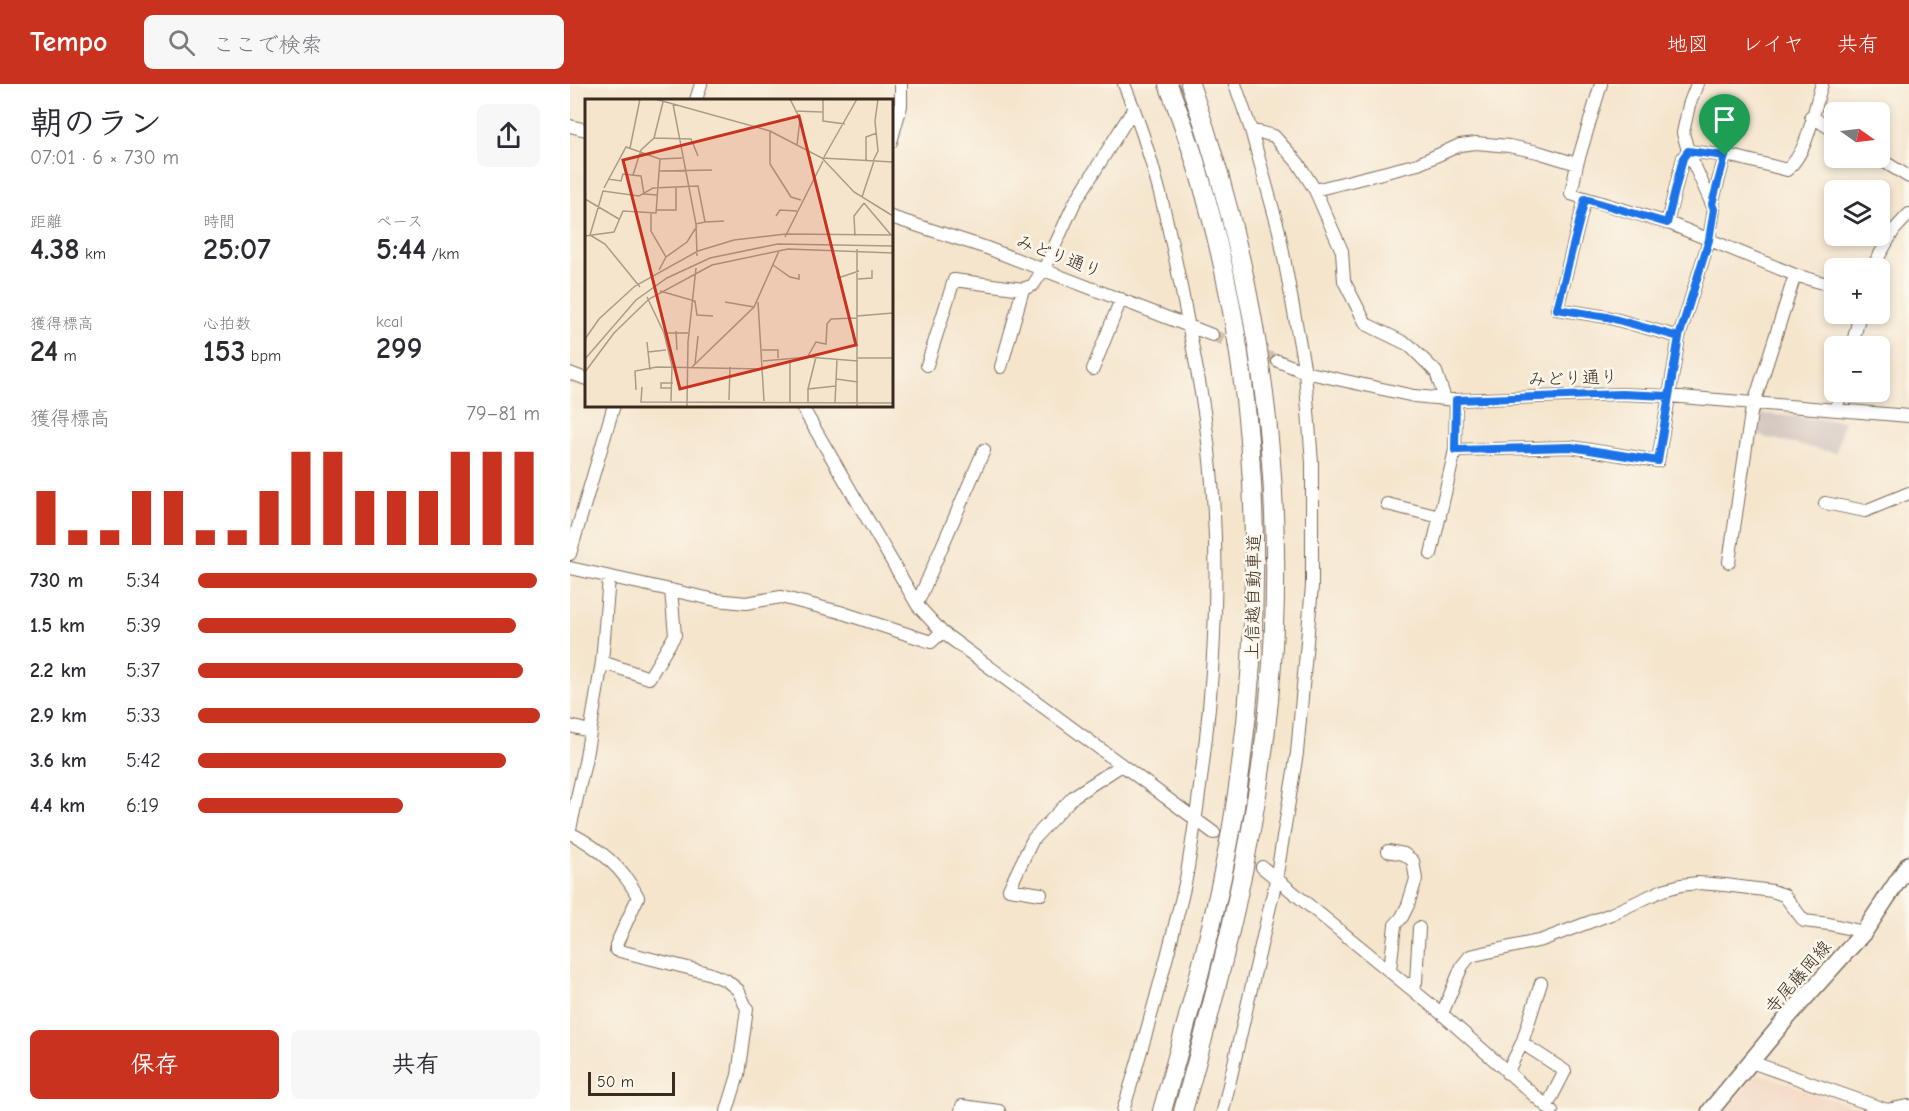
<!DOCTYPE html>
<html lang="ja">
<head>
<meta charset="utf-8">
<style>
	:root { --surface:#fff; --page:#f7f7f7; --text:#2b2b33; --muted:#7c7c81; --accent:#c8321e }
	body { margin:0; font-family:"Comic Neue","Klee One",sans-serif; background:var(--page); color:var(--text); height:100vh; display:flex; flex-direction:column; font-size:22px; white-space:nowrap }
	* { box-sizing:border-box; margin:0 }
	p { font-size:20px; color:var(--muted) }
	.icon { flex:none; width:33px; height:33px; fill:none; stroke:currentColor; stroke-width:2; stroke-linecap:round; stroke-linejoin:round }
	.map { position:relative; flex:1; overflow:hidden }
	.panel { display:flex; flex-direction:column; background:var(--surface); width:570px }
	.panel>* { flex:none }
	.needle { width:39px; rotate:104deg }
	.buttons { position:absolute; left:1254px; top:18px; display:grid; gap:12px }
	.buttons a { display:grid; place-items:center; width:66px; height:66px; border-radius:9px; background:var(--surface); box-shadow:0 3px 9px #0003; font-size:30px }
	.scale { position:absolute; left:18px; bottom:15px; width:87px; box-sizing:border-box; padding-left:6px; border:3px solid #3b2a1e; border-top:0; font-size:16px; line-height:21px; white-space:nowrap; color:#3b2a1e; -webkit-text-stroke:4px #fbf7ec; paint-order:stroke }
	.pin { position:absolute; display:grid; place-items:center; width:51px; height:51px; color:#fff; margin:-62px -26px; border-radius:50% 50% 50% 0; rotate:-45deg; box-shadow:0 0 6px #0007 }
	.pin .icon { rotate:45deg }
	.round { display:grid; place-items:center; flex:none; width:63px; height:63px; border-radius:9px; background:var(--page) }
	.headline { display:flex; align-items:center; justify-content:space-between; height:102px; padding:0 30px }
	h1 { font-size:33px; font-weight:600; line-height:45px }
	.metrics { display:grid; grid-template-columns:repeat(3,1fr); gap:9px; height:102px; padding:6px 30px }
	.metrics div { display:grid; align-content:center }
	.metrics b { font-size:30px; font-weight:600 }
	.metrics small { font-size:16px; font-weight:400 }
	.metrics p { font-size:16px }
	.chart { height:168px; padding:12px 30px }
	.chart p { display:flex; justify-content:space-between }
	.chart svg { width:100%; height:108px; margin-top:6px; stroke:var(--accent); stroke-width:6 }
	.primary-button { display:flex; gap:12px; margin-top:auto; padding:12px 30px }
	.primary-button a { flex:1; height:69px; border-radius:9px; background:var(--accent); color:#fff; font-size:24px; font-weight:600; line-height:69px; text-align:center }
	.primary-button a+a { background:var(--page); color:var(--text) }
	ul { padding:0 30px; list-style:none; font-size:20px }
	li { display:grid; grid-template-columns:96px 72px 1fr; align-items:center; height:45px }
	li i { height:15px; border-radius:8px; background:var(--accent) }
	header { display:flex; align-items:center; gap:36px; box-sizing:border-box; height:84px; padding:0 30px; background:var(--accent); color:#fff }
	header strong { font-size:28px }
	nav { display:flex; gap:33px; margin-inline-start:auto; font-size:21px }
	.search { width:420px; height:54px; background:var(--page); display:flex; align-items:center; gap:15px; box-sizing:border-box; padding:0 21px; border-radius:9px; color:var(--muted); font-size:22px }
	main { display:flex; flex:1; min-height:0 }
	.map>svg:first-child { display:block }
</style>
</head>
<body>
<header>
<strong>Tempo</strong>
<div class="search"><svg class="icon" aria-label="search" viewBox="0 0 24 24"><circle cx="10" cy="10" r="6"/><path d="M15 15l6 6"/></svg>ここで検索</div>
<nav><a>地図</a><a>レイヤ</a><a>共有</a></nav>
</header>
<main>
<section class="panel">
<div class="headline"><div><h1>朝のラン</h1><p>07:01 · 6 × 730 m</p></div><a class="round"><svg class="icon" aria-label="share" viewBox="0 0 24 24"><path d="M12 15V3M7 8l5-5 5 5M5 13v7h14v-7"/></svg></a></div>
<div class="metrics">
<div><p>距離</p><b>4.38<small> km</small></b></div>
<div><p>時間</p><b>25:07</b></div>
<div><p>ペース</p><b>5:44<small> /km</small></b></div>
</div>
<div class="metrics">
<div><p>獲得標高</p><b>24<small> m</small></b></div>
<div><p>心拍数</p><b>153<small> bpm</small></b></div>
<div><p>kcal</p><b>299</b></div>
</div>
<div class="chart"><p><span>獲得標高</span>79–81 m</p>
<svg viewBox="0 0 160 44" preserveAspectRatio="none"><path d="M5 44V22M15 44V38M25 44V38M35 44V22M45 44V22M55 44V38M65 44V38M75 44V22M85 44V6M95 44V6M105 44V22M115 44V22M125 44V22M135 44V6M145 44V6M155 44V6"/></svg>
</div>
<ul>
<li><b>730 m</b>5:34<i style="width:99%"></i></li>
<li><b>1.5 km</b>5:39<i style="width:93%"></i></li>
<li><b>2.2 km</b>5:37<i style="width:95%"></i></li>
<li><b>2.9 km</b>5:33<i style="width:100%"></i></li>
<li><b>3.6 km</b>5:42<i style="width:90%"></i></li>
<li><b>4.4 km</b>6:19<i style="width:60%"></i></li>
</ul>
<div class="primary-button"><a>保存</a><a>共有</a></div>
</section>
<div class="map">
<svg width="1339" height="1027" viewBox="0 0 1339 1027">
	<rect width="100%" height="100%" fill="#fbf7ec"/>
	<filter id="ink" filterUnits="userSpaceOnUse"><feTurbulence type="fractalNoise" baseFrequency=".0167" numOctaves="2"/><feDisplacementMap in="SourceGraphic" scale="12" xChannelSelector="R" yChannelSelector="G"/><feConvolveMatrix kernelMatrix="1 2 1 2 8 2 1 2 1" color-interpolation-filters="sRGB"/></filter>
	<filter id="wash" filterUnits="userSpaceOnUse"><feTurbulence type="fractalNoise" baseFrequency=".008" numOctaves="4" result="noise"/><feDisplacementMap in="SourceGraphic" scale="24" xChannelSelector="R" yChannelSelector="G"/><feGaussianBlur stdDeviation="1.35" result="paint"/><feColorMatrix in="noise" values="0 0 0 0 0 0 0 0 0 0 0 0 0 0 0 0 0 1.4 0 .05"/><feComposite in="paint" operator="in"/></filter>
	<g filter="url(#wash)">
		<rect width="100%" height="100%" fill="#f5e5cd"/>
		<!-- built -->
		<path fill="#f2d4be" d="M1187 989 1286 1024 1287 1027H1155Z"/>
		<!-- industrial -->
		<path fill="#cfc0ba" d="M1184 329 1274 337 1266 369 1180 350Z"/>
	</g>
	<g filter="url(#ink)">
		<g fill="none" stroke-linecap="round" stroke-linejoin="round">
			<!-- minor-tunnel -->
			<path stroke="#d0c0aa" stroke-width="12" stroke-dasharray="12 6" stroke-linecap="butt" d="M642 251 708 277"/>
			<!-- minor casing -->
			<g stroke="#7c6b5b" stroke-width="14">
				<path id="minor" d="M1031 0 1007 80 1001 110 1101 140 1225 191 1264 202
					M126 16 131 0
					M1241 32 1264 47
					M0 42 16 46
					M681 46 704 52 728 79 745 106 848 80 890 61 906 59 939 62 968 68 1007 80
					M321 58 331 22V0
					M1308 74 1339 93
					M745 106 772 167 774 197 796 240 839 261 866 288 875 315
					M1015 115 987 225 1037 233 1109 253
					M1142 120 1155 72
					M321 133 417 164 642 251
					M1097 139 1113 74 1118 67 1166 73 1217 86C1240 64 1242 30 1252 0
					M1302 184 1324 146 1339 130
					M1282 262 1290 230
					M708 277 735 288 844 312 886 316 1051 310 1099 312 1339 332
					M357 281 384 196 453 205 463 201 474 185 504 120 564 24
					M431 283 453 205
					M523 285 551 215
					M0 289 16 295
					M886 316 885 366 1001 363 1088 377 1109 253 1139 156 1144 125 1118 67 1113 49 1119 21 1127 0
					M231 321 348 522 372 548 644 749
					M1266 326 1271 308
					M1255 419 1295 427 1339 409
					M817 420 870 433
					M0 470 44 321
					M861 470 885 366
					M1159 478 1181 329 1225 191
					M0 484 146 516 176 519 211 513 270 528 361 558 372 548
					M347 520 414 366
					M32 578 79 594 105 551 101 506
					M0 642 19 647
					M0 745 15 678 32 578 39 494
					M0 749C28 763 54 785 68 813L46 861V866L138 889 156 896 168 906 177 925 168 991 157 1027
					M818 767 834 770 843 777 846 795 838 821 832 833 825 841 820 886
					M692 783 872 930 982 1027
					M471 810 439 805 463 755 504 712 552 681
					M837 901 846 898 849 844
					M872 930 892 882 900 872 972 856 1041 830 1093 806 1111 801 1128 799 1155 801 1202 807 1214 811 1234 837 1259 840 1294 848
					M952 959 995 987 977 1022
					M1181 978 1317 1026 1339 1022
					M937 989 952 959 971 899
					M391 1027 392 1022 429 1027
					M553 1027C571 968 588 909 603 849 608 827 615 805 618 783 642 638 656 489 636 342 631 302 622 262 615 223 600 147 584 72 554 0
					M653 1027 706 796 727 669 742 502V379L735 288 709 147 681 46 665 0"/>
			</g>
			<!-- major casing -->
			<g stroke="#7c6b5b" stroke-width="19">
				<path id="major" d="M1140 1027 1216 935 1294 848 1339 780"/>
			</g>
			<!-- highway casing -->
			<g stroke="#7c6b5b" stroke-width="20">
				<path id="highway" d="M592 1027C619 931 646 834 663 736 703 490 689 233 598 0
					M613 1027C651 892 686 756 699 616 719 407 690 197 620 0"/>
			</g>
			<!-- minor -->
			<use href="#minor" stroke="#fff" stroke-width="12"/>
			<!-- major -->
			<use href="#major" stroke="#fff" stroke-width="16"/>
			<!-- highway -->
			<use href="#highway" stroke="#fff" stroke-width="18"/>
		</g>
	</g>
	<g fill="none" stroke-linecap="round" stroke-linejoin="round" filter="url(#ink)">
		<!-- route casing -->
		<g stroke="#fff" stroke-width="12">
			<path id="route" d="M1155 72 1142 120 1144 125 1139 156 1109 253 1099 312 1051 310 886 316 885 366 1001 363 1088 377 1109 253 1037 233 987 225 1015 115 1097 139 1113 74 1118 67 1155 72"/>
		</g>
		<!-- route -->
		<use href="#route" stroke="#1a73e8" stroke-width="8"/>
	</g>
	<g text-anchor="middle" stroke-width="5" stroke-linejoin="round" paint-order="stroke">
		<!-- street labels -->
		<g font-size="18" fill="#3b2a1e" stroke="#fbf7ec">
			<text transform="translate(489 172) rotate(21)" y="6">みどり通り</text>
			<text transform="translate(1003 294) rotate(-2)" y="6">みどり通り</text>
			<text transform="translate(683 513) rotate(-89)" y="6">上信越自動車道</text>
			<text transform="translate(1228 893) rotate(-49)" y="6">寺尾藤岡線</text>
		</g>
	</g>
	<!-- overview -->
	<g transform="translate(15 15)">
		<rect width="308" height="308" fill="#f5e5cd"/>
		<path fill="none" stroke="#ab9a87" stroke-width="1.5" d="M70 0 185 32 237 59 269 93 308 117M205 0 215 20 212 46M238 0V22L260 25M88 5 111 125 112 157M210 12 237 13M185 32V65L206 98 216 101M69 39 106 40 113 57M45 49 55 0M239 58 272 0M237 59 308 63M75 60 97 59M281 61V38L292 34M288 62 293 52 290 22 293 0M75 72 127 71M48 76 56 51 69 39 78 3M23 80 36 82 38 75 56 77 59 95 72 96M277 98 289 62M0 100 34 120M279 104 306 136M71 111H91V89M66 114V132L81 158 74 171M191 117 195 111 212 112M120 123 139 122M5 136 18 92 54 97 68 89 113 87 120 123 111 125M5 136 20 145 55 188M0 137 29 133 38 112 71 114 75 60 41 48 19 89M270 137 269 117 279 104M200 138 238 62M81 158 102 143 112 127M188 166 205 178 214 180V175M252 168 253 179 274 172M273 180 287 179V171M75 192 110 202 112 216 128 217M62 198 79 234 87 267 86 302M140 203 169 208M173 203 179 302M272 217 308 214M91 232 92 251M79 234H103M0 240 14 220 50 187 113 152 149 141 201 135 308 136M62 243 65 271M177 251H193V259M63 253 81 251M223 257 231 243 241 245 242 225 246 220 272 219M205 259V303M273 259H308M0 260 51 201 82 179 125 159 193 145 308 147M178 262 223 258 273 262M110 265 113 237M107 268 169 208 194 152M0 273 29 234 64 200 127 166 203 150 308 154M251 280 273 283M57 288 56 303 308 304M87 289H76V284H88M223 290 231 258M51 291 50 272 72 268 178 270M144 301 145 268M223 304V290L251 287M250 304 252 260M102 307 103 243 111 169M272 307V150"/>
		<path fill="#c8321e" fill-opacity="0.15" stroke="#c8321e" stroke-width="3" d="M214 17 271 246 95 290 38 61Z"/>
		<rect width="308" height="308" fill="none" stroke="#3b2a1e" stroke-width="3"/>
	</g>
</svg>
<div class="buttons">
<a><svg class="needle" viewBox="-14 -14 28 28"><path d="M0-13l5 13h-10z" fill="#e53935"/><path d="M0 13l5-13h-10z" fill="#7c7c81"/></svg></a>
<a><svg class="icon" aria-label="layers" viewBox="0 0 24 24"><path d="M12 4l9 5-9 5-9-5zM3 14l9 5 9-5"/></svg></a>
<a>+</a>
<a>−</a>
</div>
<div class="scale">50 m</div>
<div class="pin" style="left:1155px;top:72px;background:#1e9e55"><svg class="icon" aria-label="arrive" viewBox="0 0 24 24"><path d="M6 21V4h12l-3 4 3 4H6"/></svg></div>
</div>
</main>
</body>
</html>
